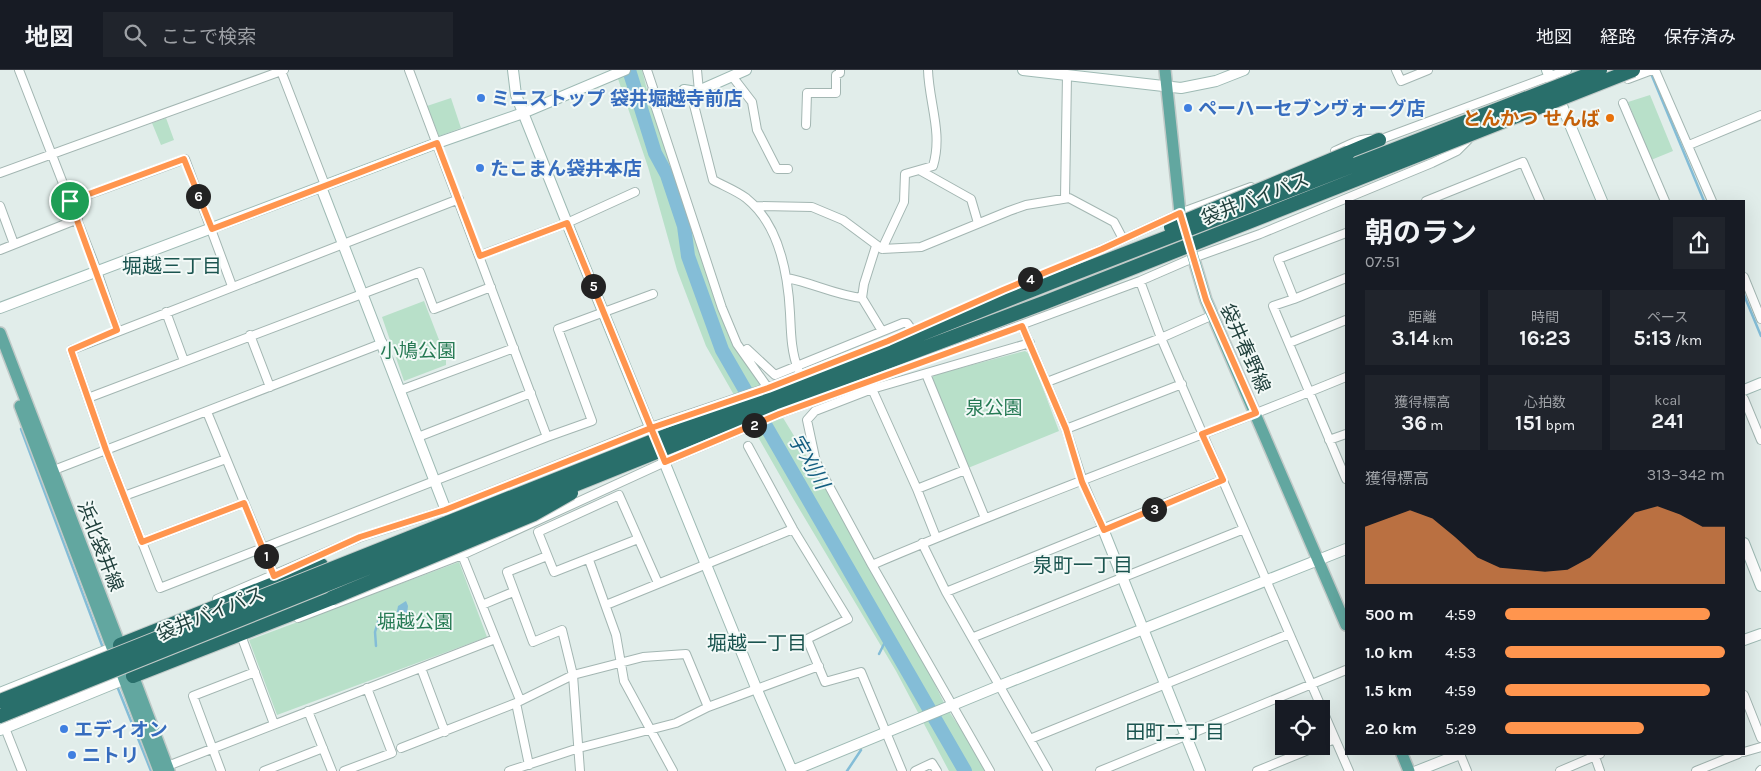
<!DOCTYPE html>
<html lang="ja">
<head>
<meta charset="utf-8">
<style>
	:root { --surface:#171b24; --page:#20242c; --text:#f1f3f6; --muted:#9ea1a6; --line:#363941; --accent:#ff954e }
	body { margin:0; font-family:Karla,"Noto Sans JP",sans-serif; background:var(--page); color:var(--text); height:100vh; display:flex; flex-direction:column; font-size:19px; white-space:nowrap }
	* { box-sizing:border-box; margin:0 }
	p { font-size:16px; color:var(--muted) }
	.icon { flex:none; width:28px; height:28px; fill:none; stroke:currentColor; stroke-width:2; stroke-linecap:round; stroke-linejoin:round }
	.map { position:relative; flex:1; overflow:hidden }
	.panel { position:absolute; left:1345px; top:130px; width:400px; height:555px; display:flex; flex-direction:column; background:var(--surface); border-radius:0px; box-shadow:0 5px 20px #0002 }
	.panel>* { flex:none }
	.controls { position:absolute; left:1275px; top:630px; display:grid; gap:10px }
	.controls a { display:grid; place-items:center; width:55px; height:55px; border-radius:0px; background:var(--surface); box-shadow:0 5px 20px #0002; font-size:25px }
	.pin { position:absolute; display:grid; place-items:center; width:42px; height:42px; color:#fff; margin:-21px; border:2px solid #fff; border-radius:50%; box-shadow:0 1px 5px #0007 }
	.km { position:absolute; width:25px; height:25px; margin:-12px; border-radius:50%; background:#222; color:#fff; font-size:14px; line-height:25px; text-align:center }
	.round { display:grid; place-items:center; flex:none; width:52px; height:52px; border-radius:0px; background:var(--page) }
	.overview { display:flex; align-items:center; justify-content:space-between; height:85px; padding:0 20px }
	h1 { font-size:28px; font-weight:700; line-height:38px }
	.stats { display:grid; grid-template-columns:repeat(3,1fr); gap:8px; height:85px; padding:5px 20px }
	.stats div { display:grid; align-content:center; border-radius:0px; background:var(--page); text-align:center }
	.stats b { font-size:21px; font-weight:700 }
	.stats small { font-size:14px; font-weight:400 }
	.stats p { font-size:14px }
	.chart { height:140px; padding:10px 20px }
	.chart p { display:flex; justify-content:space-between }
	.chart svg { width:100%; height:90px; margin-top:5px; fill:var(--accent); opacity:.7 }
	ul { padding:0 20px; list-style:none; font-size:16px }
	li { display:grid; grid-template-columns:80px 60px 1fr; align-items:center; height:38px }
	li i { height:12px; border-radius:6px; background:var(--accent) }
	header { display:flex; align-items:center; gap:30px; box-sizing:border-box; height:70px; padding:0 25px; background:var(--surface); border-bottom:1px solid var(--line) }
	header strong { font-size:24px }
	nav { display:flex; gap:28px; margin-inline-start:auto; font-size:18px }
	.search { width:350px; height:45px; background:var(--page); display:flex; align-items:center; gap:12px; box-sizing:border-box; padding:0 18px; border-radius:0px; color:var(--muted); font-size:19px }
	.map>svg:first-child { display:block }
</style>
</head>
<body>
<header>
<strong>地図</strong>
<div class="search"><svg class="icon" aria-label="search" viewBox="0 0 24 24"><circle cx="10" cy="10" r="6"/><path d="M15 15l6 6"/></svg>ここで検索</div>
<nav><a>地図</a><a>経路</a><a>保存済み</a></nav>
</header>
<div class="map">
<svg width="1761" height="701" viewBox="0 0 1761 701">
	<rect width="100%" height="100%" fill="#e1edea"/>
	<!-- green -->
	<path fill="#b8e0c9" d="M615 0H642L648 24 738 280 763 315 810 392 802 410 815 386 898 539 946 637 989 701H949L896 601 794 430 706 276 677 200 648 97Z
		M1650 25 1673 81 1651 90 1628 32Z
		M451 28 461 58 439 66 427 36Z
		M166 48 174 70 161 75 152 53Z
		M424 231 446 288V295L404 311 382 247Z
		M1025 281 1030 284 1059 361 968 398 932 308 934 305Z
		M459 492 487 567 277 645 249 570Z"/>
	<!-- water -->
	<path fill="#84bdd7" d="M406 531 408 536 407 544 396 546 398 536Z"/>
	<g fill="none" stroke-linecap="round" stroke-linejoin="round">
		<!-- stream -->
		<path stroke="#84bdd7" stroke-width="2.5" d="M1650 1 1704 131
			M1744 225 1761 266
			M21 359 103 578
			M376 576 375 562 378 552 396 546
			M879 584 888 566
			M117 616 151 701
			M847 701 861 680"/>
		<!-- river -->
		<path stroke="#84bdd7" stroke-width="14" d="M629 0 655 83 667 105 684 156 688 186 722 280 965 701"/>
		<!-- street casing -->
		<g stroke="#a3b6b2" stroke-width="10">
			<path id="street" d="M19 0 97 201 117 260
				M409 0 547 367 160 518 106 380 71 280 459 129
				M647 0 653 18 651 23 722 238 737 274 768 318
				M697 0 699 21
				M1396 0 1401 11 1428 0
				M1655 0 1712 131
				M281 1 325 115
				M732 6 752 32 757 60 777 99H788
				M1628 9 1652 0
				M696 22 694 35 713 110C724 116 737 121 746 128 779 154 788 205 790 243 791 262 791 281 798 299
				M1623 33 1665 131
				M806 55 807 23H836V5L840 3V0
				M1689 75 1761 45
				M1335 81C1349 75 1364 65 1379 70L1567 0
				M921 101 971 129 978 153
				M0 103 284 0
				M1065 128 1067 5
				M71 131 185 89 232 216
				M1426 131 1523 92 1540 131
				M0 136 14 174
				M755 136 812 137 843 150 882 179 921 177 1009 141 1026 135 1069 128 1114 152 1123 169
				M1346 163 1278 189 1294 229 1273 236 1346 409
				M876 176 864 214 862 228 882 261
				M882 179 904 132 905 104 933 96C943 63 929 33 928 0
				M0 180 78 149
				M479 186 567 153 635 122
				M1744 207 1761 249
				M787 208C813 213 835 225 862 228
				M1140 211 1161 268 1349 701
				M1294 229 1346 208
				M166 242 184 291
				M1022 256 1066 359 1083 412 1103 459
				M250 265 270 317
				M900 266 1102 179 1180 143 1251 117
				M1289 273 1346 250
				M747 279 775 305 903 253H907L912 260
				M926 304 985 448
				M1047 312 1161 268 1213 245
				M872 319 917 419 936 467
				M401 320 514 278
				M88 328 420 202 434 239 491 217
				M1744 329 1761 370
				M207 342 274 505
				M1066 359 1182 314
				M418 367 531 323
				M547 367 592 351 558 259 653 224
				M1329 370 1346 364
				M748 376 793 459 848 549 807 569 825 612 861 602 902 701
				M54 400 383 273
				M917 419 965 400
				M124 426 226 389
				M638 469 554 502 538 462 619 425 658 513
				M142 472 244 433
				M922 473 946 522 1048 701
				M462 485 520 630
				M547 486 507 502 533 572 562 560 573 605 580 701
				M589 490 616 565 624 611 673 701
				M872 495C1028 428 1189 372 1346 307
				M946 522 1223 410
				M217 529 361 467 445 440 651 357 778 314
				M482 535 513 522
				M606 535 793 459
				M298 548 462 485 665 392 779 344 1140 211 1193 188 1260 164 1432 93 1457 81 1468 70
				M974 567 1244 459
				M242 568 274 654
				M421 598 445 662
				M1744 625 1761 668
				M516 633 529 695
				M308 641 332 701
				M5 658 22 701
				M1030 669 1289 564
				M1321 675 1334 669
				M401 678 516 633 573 605 643 587 686 584 708 637
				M1744 682 1761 677
				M1460 684 1467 701
				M1594 684 1600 701
				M165 697 495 569
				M221 701 193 626 255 602
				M264 701 323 678
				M344 701 392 683 367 618
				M509 701 579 678 676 653 708 637 819 596
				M915 701 932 693 937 701
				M990 701 872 495 816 392 807 350 815 341 872 319 1030 273
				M1100 701 1346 600
				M1257 701 1318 676
				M1560 701 1600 684
				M1696 701 1738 684
				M1760 701 1761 700"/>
		</g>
		<!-- secondary casing -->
		<g stroke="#9ebab4" stroke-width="12">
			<path id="secondary" d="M513 0 516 25 567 153 757 620 792 701
				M1023 0 1181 18 1216 11 1244 0
				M1547 0 1602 131
				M684 20 696 22 746 0
				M321 117 452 456
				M0 238 437 73 523 43 625 0
				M1744 320 1761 313
				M1103 459 1200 701
				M1744 473 1761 516
				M1744 570 1761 564
				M0 623 120 575
				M0 660 130 607
				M792 701 999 616 1346 479
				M1417 701 1460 684"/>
		</g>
		<!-- primary casing -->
		<g stroke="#c1cac8" stroke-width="14">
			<path id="primary" d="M1165 0 1180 143 1206 230 1346 555
				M0 263 123 583
				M20 336 159 701
				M131 600 169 701
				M1402 684 1409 701"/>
		</g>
		<!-- highway casing -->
		<g stroke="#c1cac8" stroke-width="16">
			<path id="highway" d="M1348 83 1379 70
				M120 575 321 495
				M133 606 332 528"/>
		</g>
		<!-- street -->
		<use href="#street" stroke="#fff" stroke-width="8"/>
		<!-- secondary -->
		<use href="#secondary" stroke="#fff" stroke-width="10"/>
		<!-- primary -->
		<use href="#primary" stroke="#62a7a0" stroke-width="11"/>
		<!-- highway -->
		<use href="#highway" stroke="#296f6b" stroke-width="14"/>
		<!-- highway-bridge casing -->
		<g stroke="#c1cac8" stroke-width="16" stroke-linecap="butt">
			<path id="highway-bridge" d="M1171 157 1348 83
				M332 528 534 444 571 423
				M0 631 1052 212 1600 0
				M0 646 773 335 1046 232 1633 0"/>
		</g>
		<!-- highway-bridge -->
		<use href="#highway-bridge" stroke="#296f6b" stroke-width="14"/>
	</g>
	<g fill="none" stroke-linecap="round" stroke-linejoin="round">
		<!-- route casing -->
		<g stroke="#fff" stroke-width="10">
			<path id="route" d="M70 131 117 260 71 280 106 380 142 472 244 433 274 506 360 467 445 440 651 358 665 392 779 344 1022 256 1066 359 1082 412 1104 460 1223 410 1202 364 1256 343 1206 230 1180 143 1102 179 1003 220 888 271 768 318 651 358 567 153 480 186 437 73 212 159 184 89 70 131"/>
		</g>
		<!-- route -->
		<use href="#route" stroke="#ff954e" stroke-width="6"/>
	</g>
	<!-- markers -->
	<g fill="#3f7fe0" stroke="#f2f9f7" stroke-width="2">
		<circle cx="481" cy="28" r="5"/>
		<circle cx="1188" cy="38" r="5"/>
		<circle cx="480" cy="98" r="5"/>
		<circle cx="64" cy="659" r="5"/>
		<circle cx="72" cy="685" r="5"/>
	</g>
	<circle fill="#e8710a" stroke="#f2f9f7" stroke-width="2" cx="1610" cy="48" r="5"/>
	<g text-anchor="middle" stroke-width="4" stroke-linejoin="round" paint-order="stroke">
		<!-- shop labels -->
		<g font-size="19" font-weight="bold" fill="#366cbe" stroke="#f2f9f7" text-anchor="start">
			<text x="491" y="35">ミニストップ 袋井堀越寺前店</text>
			<text x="1198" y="45">ペーハーセブンヴォーグ店</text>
			<text x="490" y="105">たこまん袋井本店</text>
			<text x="74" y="666">エディオン</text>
			<text x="82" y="692">ニトリ</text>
		</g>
		<!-- food labels -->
		<g font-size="19" font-weight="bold" fill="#c56008" stroke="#f2f9f7" text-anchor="end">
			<text x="1600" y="55">とんかつ せんば</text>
		</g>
		<!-- street labels -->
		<g font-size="19" fill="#20403c" stroke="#f2f9f7">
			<text transform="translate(1255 128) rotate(-21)" y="7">袋井バイパス</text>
			<text transform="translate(1246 278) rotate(66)" y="7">袋井春野線</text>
			<text transform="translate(101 476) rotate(69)" y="7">浜北袋井線</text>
			<text transform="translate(210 543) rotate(-22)" y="7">袋井バイパス</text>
		</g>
		<!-- park labels -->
		<g font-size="19" fill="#267a54" stroke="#f2f9f7">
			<text x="418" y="287">小鳩公園</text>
			<text x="994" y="344">泉公園</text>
			<text x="415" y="558">堀越公園</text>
		</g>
		<!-- neighbourhood labels -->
		<g font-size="20" fill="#1a544f" stroke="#f2f9f7">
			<text x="172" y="203">堀越三丁目</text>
			<text x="1083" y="502">泉町一丁目</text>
			<text x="757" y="580">堀越一丁目</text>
			<text x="1175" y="669">田町二丁目</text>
		</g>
		<!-- water labels -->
		<g font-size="20" font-style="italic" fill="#145e81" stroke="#f2f9f7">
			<text transform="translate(809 391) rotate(60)" y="7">宇刈川</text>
		</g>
	</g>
</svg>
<div class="controls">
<a><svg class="icon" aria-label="locate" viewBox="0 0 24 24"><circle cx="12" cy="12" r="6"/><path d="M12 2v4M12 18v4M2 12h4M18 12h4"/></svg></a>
</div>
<div class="pin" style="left:70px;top:131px;background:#1e9e55"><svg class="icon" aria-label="arrive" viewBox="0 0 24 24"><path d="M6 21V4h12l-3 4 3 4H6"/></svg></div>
<b class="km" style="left:266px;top:486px">1</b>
<b class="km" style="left:754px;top:355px">2</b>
<b class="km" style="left:1154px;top:439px">3</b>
<b class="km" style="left:1030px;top:209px">4</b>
<b class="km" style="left:593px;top:216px">5</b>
<b class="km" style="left:198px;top:126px">6</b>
<section class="panel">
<div class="overview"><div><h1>朝のラン</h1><p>07:51</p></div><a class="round"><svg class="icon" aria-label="share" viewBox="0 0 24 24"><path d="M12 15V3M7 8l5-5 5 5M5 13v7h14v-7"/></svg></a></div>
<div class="stats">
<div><p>距離</p><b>3.14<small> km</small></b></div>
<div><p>時間</p><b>16:23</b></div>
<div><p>ペース</p><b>5:13<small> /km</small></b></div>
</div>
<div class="stats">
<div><p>獲得標高</p><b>36<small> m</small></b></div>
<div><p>心拍数</p><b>151<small> bpm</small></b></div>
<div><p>kcal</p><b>241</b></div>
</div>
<div class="chart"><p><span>獲得標高</span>313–342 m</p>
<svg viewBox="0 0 160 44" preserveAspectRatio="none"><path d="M0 44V16L10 12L20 8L30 12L40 21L50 31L60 36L70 37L80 38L90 37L100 31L110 20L120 9L130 6L140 10L150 16L160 16V44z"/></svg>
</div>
<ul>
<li><b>500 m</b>4:59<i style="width:93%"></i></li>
<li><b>1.0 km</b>4:53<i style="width:100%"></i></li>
<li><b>1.5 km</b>4:59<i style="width:93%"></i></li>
<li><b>2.0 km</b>5:29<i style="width:63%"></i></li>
</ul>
</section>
</div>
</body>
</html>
